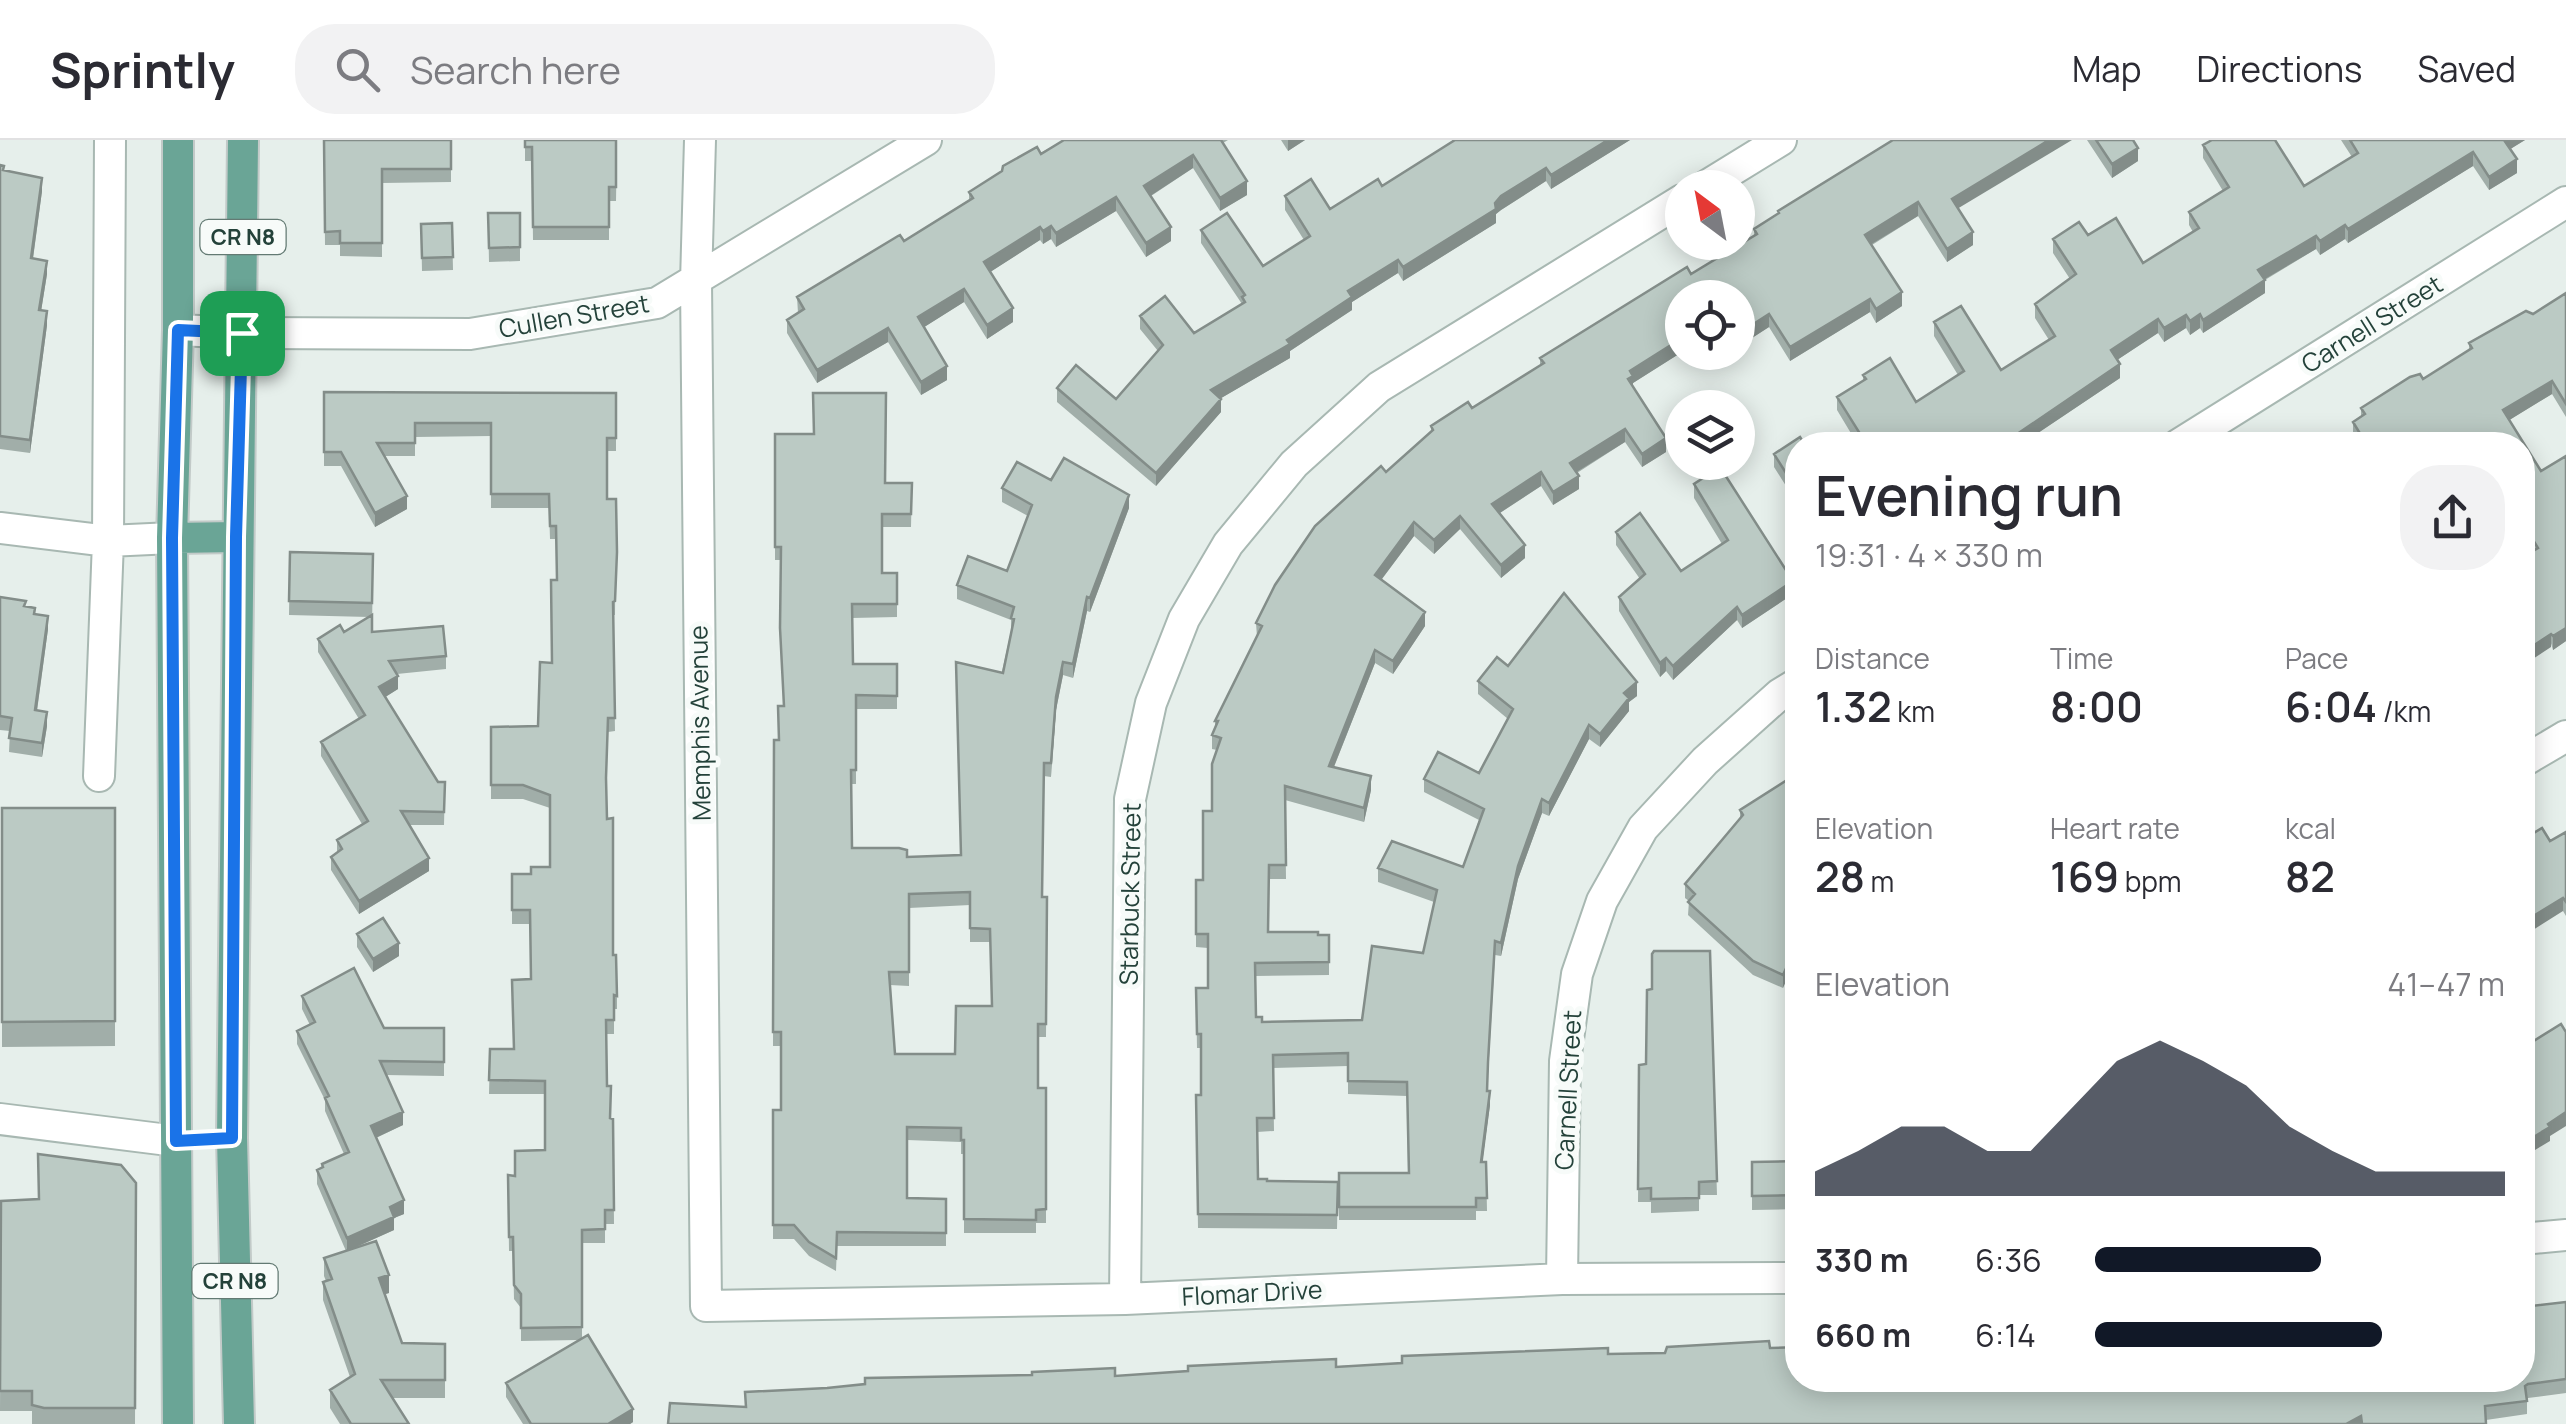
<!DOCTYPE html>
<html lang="en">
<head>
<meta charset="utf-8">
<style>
	:root { --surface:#fff; --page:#f2f2f3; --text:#2b2b33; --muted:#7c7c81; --line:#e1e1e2; --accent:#111827 }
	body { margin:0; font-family:Manrope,sans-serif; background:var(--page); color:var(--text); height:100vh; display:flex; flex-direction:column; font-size:38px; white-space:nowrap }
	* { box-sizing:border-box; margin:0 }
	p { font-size:32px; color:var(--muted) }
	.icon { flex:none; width:55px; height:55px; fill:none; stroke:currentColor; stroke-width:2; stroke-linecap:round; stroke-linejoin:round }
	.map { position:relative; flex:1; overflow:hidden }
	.details { position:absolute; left:1785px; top:292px; width:750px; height:960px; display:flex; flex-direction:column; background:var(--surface); border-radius:40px; box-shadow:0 5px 25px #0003 }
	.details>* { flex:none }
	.needle { width:65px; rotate:328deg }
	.fabs { position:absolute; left:1665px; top:30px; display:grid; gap:20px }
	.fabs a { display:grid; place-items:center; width:90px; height:90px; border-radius:50%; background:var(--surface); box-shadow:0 5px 25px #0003; font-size:50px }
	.pin { position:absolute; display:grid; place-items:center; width:85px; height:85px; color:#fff; margin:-42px; border-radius:20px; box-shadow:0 5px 15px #0006 }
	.round { display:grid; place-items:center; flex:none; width:105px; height:105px; border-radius:40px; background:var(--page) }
	.head { display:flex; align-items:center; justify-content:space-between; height:170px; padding:0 30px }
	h1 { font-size:55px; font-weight:600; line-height:75px }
	.figures { display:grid; grid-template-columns:repeat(3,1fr); gap:15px; height:170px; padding:10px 30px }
	.figures div { display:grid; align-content:center }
	.figures b { font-size:42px; font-weight:600 }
	.figures small { font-size:28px; font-weight:400 }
	.figures p { font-size:28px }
	.chart { height:280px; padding:20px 30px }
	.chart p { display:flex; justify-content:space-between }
	.chart svg { width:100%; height:180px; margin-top:10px; fill:var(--accent); opacity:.7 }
	ul { padding:0 30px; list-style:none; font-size:32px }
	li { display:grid; grid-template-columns:160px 120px 1fr; align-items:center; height:75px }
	li i { height:25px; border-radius:12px; background:var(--accent) }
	header { display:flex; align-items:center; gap:60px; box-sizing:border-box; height:140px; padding:0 50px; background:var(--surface); border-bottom:2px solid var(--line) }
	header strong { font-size:48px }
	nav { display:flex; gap:55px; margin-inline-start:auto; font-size:35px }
	.search { width:700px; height:90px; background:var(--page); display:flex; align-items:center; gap:25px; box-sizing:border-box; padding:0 35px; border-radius:40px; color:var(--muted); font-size:38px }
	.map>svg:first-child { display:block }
</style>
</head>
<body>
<header>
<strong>Sprintly</strong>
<div class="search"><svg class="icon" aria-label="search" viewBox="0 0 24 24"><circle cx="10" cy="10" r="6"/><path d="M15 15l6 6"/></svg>Search here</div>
<nav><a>Map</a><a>Directions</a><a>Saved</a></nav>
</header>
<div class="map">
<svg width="2566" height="1284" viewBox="0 0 2566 1284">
	<rect width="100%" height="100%" fill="#e6efeb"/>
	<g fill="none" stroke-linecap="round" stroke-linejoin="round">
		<!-- minor casing -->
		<g stroke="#a8b8b2" stroke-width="34">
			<path id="minor" d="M700 0 696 142 706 1166 1125 1159 1562 1139 1798 1138
				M1703 48 1781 0
				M178 190 242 193 470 194 657 163 926 0
				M2178 305 2566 62
				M0 388 108 401 172 398
				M2522 622 2566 596
				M99 636 108 401 110 0
				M0 979 176 1001
				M2522 1099 2566 1095
				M1562 1139 1565 921 1577 834 1602 761 1643 688 1705 621 1780 554 1798 543
				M1125 1159 1130 659 1151 563 1184 479 1228 404 1294 324 1379 247 1682 60"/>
		</g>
		<!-- major casing -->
		<g stroke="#c2cac8" stroke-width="34">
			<path id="major" d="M178 0V190L172 398 178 1284
				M172 398 237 397
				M239 1284 232 998 243 0"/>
		</g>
		<!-- minor -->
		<use href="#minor" stroke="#fff" stroke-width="30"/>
		<!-- major -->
		<use href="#major" stroke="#6aa596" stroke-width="30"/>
	</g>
	<!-- wall -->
	<path fill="#a1aea9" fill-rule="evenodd" d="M324 0H451V42L382 43V117L340 116V105H325Z
		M525 0H617L616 61H609V100H533L532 21H525Z
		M1064 0H1228L1223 3 1247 55 1220 71 1193 28 1151 56 1171 101 1146 117 1116 71 1056 107 1051 99 1043 104 1040 100 990 132 1013 182 987 199 964 162 924 187 947 240 921 255 888 202 817 243 787 193V180L798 173 797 157 904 101 969 60V52Z
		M1281 0H1305L1288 11Z
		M1452 0H1630L1551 49 1546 41 1501 70 1496 74V83L1403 141 1398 133 1352 162V170L1290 211V218L1221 258V272L1156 346 1057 262V248L1116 259 1158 211 1140 189V176L1194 193 1242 164 1201 103V90L1263 126 1304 100 1285 70V56L1330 69 1382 46 1453 1Z
		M1893 0 1959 68 1973 105 1947 122 1918 76 1872 105 1902 166 1876 183 1870 172 1790 221 1769 187 1738 207V158H1682V212L1633 243V246L1666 312 1642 327 1625 302 1577 333 1579 349 1553 365 1541 346 1500 373 1525 418 1501 438 1460 389 1434 414 1414 396 1382 439 1425 486 1393 534 1375 523 1334 627 1371 650 1364 682 1285 660 1286 739H1269L1268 792 1329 795V835L1255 836 1256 877 1262 882 1362 880 1423 813 1434 762 1378 742V728L1463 727 1479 680 1424 652V639L1479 633 1508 579 1478 554V541L1508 526 1637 556 1629 562V571L1600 607 1589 599 1549 676 1542 673 1518 739 1501 816 1495 815 1488 935 1487 951 1490 965 1482 1022H1486L1487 1071H1476V1080H1339V1033H1408L1407 956 1348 954V926L1273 928 1274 991 1257 992 1258 1039 1267 1041 1338 1042 1337 1089 1198 1088 1196 955H1201V908H1197L1196 848H1208V808L1196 807V740H1203L1212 671 1217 610 1212 609V595L1215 588V581L1257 497 1256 483 1386 332 1431 292V286L1472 268 1540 225V218L1691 134 1754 96V89L1778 74V71Z
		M2087 0H2133L2138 21 2112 38Z
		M2341 0H2525L2510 9 2517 33 2489 50 2473 26 2348 103 2345 99 2320 115 2316 109 2265 140V153L2203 193 2200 188 2190 195 2186 188 2164 202 2158 193 2117 220 2120 238 2020 305H1858L1837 270V257L1863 241V235L1916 262 1958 235 1934 196V182L2001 230 2049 200 2035 178V164L2070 139 2053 113V99L2088 95 2143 123 2193 92 2189 85V72L2223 51 2203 18V5L2304 46 2352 17Z
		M0 25 4 30 42 51 33 119 47 134 41 171 47 185 30 313 0 309Z
		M488 73H520V121L489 122Z
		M452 83 453 130 422 131 421 84Z
		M2566 153V277L2552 254 2509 280 2541 331 2566 316V501L2553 510 2526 419V415L2532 411 2522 396V305L2355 299 2353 296V282L2361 277V268L2423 239 2469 210V203L2533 174Z
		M324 252 616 253V311H607V359H616L615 475H613L615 591 608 592 606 644 613 815 617 856V869H614V894H606L607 946 610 978 613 979 614 1084H605V1103H582V1198L633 1282 630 1284H523L506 1257V1243L578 1200 521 1201V1168L514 1159 513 1111H509L508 1035 515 1036 545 1010V954H489L490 909H513L531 839 530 784H512V734H531L550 727V668L523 659H491V600L538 586 552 523 556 440V399H550L549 368H491V296L415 297V316H385L407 369 375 387 341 326H324Z
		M775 294 885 343H912L911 387H882V433H897V477L852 478 853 524 897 538V569H856V644H851L852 708 907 717 961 715 1011 491V480L957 459V445L1007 431 1028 376 1002 362V348L1051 340 1129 368 1090 472 1087 471 1073 538 1063 535 1056 570 1051 637 1044 636 1042 757H1047L1046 897H1038V948H1046V1083H1036V1093H964V1014H961V1002L907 1000V1058L946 1059V1106H837L836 1131 809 1116 794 1099H773V970H781V906H773L774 600H779L783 566 781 420H775ZM970 765V802H990L992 866 955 914H895L890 845 909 846V768Z
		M1798 305V365L1774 327V314Z
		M1694 344 1793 454 1742 488 1737 480 1673 540 1666 531 1660 537 1619 471V457L1640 439 1616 405V392L1681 431 1722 404 1694 358Z
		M290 412 373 414 372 492 446 516V529L397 534 398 549 385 557 438 642H445L444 685H409L429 731 359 774 331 730V717L337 713V700L362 684 321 616V602L359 579 318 512V499L344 492 369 477 289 475Z
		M0 457 26 466 35 474 48 489 37 571 47 586 42 617 9 612 10 591 0 590Z
		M1798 633 1783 848 1753 835 1688 775 1689 761 1685 758V744L1740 679V670Z
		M2 668H115V906L2 907Z
		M2566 692V776L2563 771 2550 701Z
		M357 794 399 816 373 832 357 807Z
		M1710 811 1717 1055H1699V1071L1651 1073V1062H1638L1639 925 1646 924 1652 849Z
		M302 856 384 888H444V936L386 935 403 985 376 998 404 1074 394 1078V1090L352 1109 389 1153 385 1154 402 1203 445 1204V1258H392L409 1284H340L330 1268V1250L350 1237 323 1160V1142L326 1141 324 1136V1118L346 1111 317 1044V1030L322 1028V1024L344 1014 325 971V960L297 904V891L310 885 302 869Z
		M1798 1021V1069L1752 1070V1022Z
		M136 1043 135 1284H32V1271H0L1 1061 39 1059Z
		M2566 1162V1253L2528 1258 2527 1259V1274L2486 1280 745 1267 1115 1236 1608 1214 1770 1208 2522 1240Z"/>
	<!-- shaded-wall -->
	<path fill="#838d89" d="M1288 0H1305L1288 11Z
		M1608 0H1630L1551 49V35Z
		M2049 0H2072L1952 72V59Z
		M2504 0H2525L2504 13Z
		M2138 8V21L2112 38V24Z
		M2473 12V26L2348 103V89Z
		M1193 15V28L1144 60V46Z
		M2517 19V33L2489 50V37Z
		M1546 28V41L1501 70 1496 74V83L1403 141V127L1495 63 1501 56Z
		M42 38V51L31 132V118Z
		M1247 41V55L1220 71V58Z
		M1116 57V71L1056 107V93Z
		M1918 62V76L1865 108V95Z
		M2345 85V99L2320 115V101Z
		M1051 86V99L1043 104V91Z
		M1040 87V100L984 136V122Z
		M1171 87V101L1146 117V103Z
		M1973 92V105L1947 122V109Z
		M2316 96V109L2258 143V130Z
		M1398 120V133L1352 162V170L1290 211V218L1211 264V250L1287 200 1348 151Z
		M47 121V134L39 184V170Z
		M2265 140V153L2203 193V180Z
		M964 149V162L918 191V177Z
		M1902 152V166L1876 183V169Z
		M1870 159V172L1790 221V207Z
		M1013 168V182L987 199V185Z
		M47 171V185L30 313V300Z
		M1769 174V187L1738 207V194Z
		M2200 174V188L2190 195V181Z
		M2186 175V188L2164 202V188Z
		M2158 179V193L2111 224V210Z
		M888 188V202L817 243V230Z
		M1682 198V212L1633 243V250L1628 253 1630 231Z
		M1708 212H1719L1708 220Z
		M2120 224V238L2020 305H2001Z
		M947 226V240L921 255V242Z
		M2552 241V254L2503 284V270Z
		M1221 259V272L1156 346V333Z
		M1625 289V302L1570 336V323Z
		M1666 298V312L1642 327V314Z
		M1541 332V346L1492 378V364Z
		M1579 336V349L1553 365V352Z
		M1129 355V368L1090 472V458Z
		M407 356V369L375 387V373Z
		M1460 376V389L1434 414V400Z
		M1414 382V396L1375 448V435Z
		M1525 405V418L1501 438V425Z
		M1793 441V454L1742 488V475Z
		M1087 457V471L1073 538V524Z
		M1737 467V480L1673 540V526Z
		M1425 472V486L1393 534V521Z
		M48 476V489L35 584V570Z
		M2566 488V501L2553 510V496Z
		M2551 494V507L2522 526V513Z
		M1375 510V523L1329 639V626Z
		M1666 518V531L1660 537V523Z
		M1063 522V535L1056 570 1051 637 1056 557Z
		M398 536V549L379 561V547Z
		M1637 542V556L1629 562V571L1600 607V594L1624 553Z
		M47 572V586L42 617V603Z
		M1589 585V599L1549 676V663Z
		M1371 636V650L1364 682V668Z
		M1542 659V673L1518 739 1501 816V803L1518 726Z
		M429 718V731L359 774V761Z
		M2563 758V771L2522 797V783Z
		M1798 802V815L1783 848V835Z
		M399 803V816L373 832V819Z
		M1490 951V965L1481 1036V1022Z
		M403 972V985L371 1000V986Z
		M2566 972V986L2550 996V1001L2522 1018V1004L2548 984Z
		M404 1060V1074L394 1078V1090L347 1111V1098L390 1067Z
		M389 1135V1153L379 1156V1138Z
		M633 1269V1282L630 1284H608Z
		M2361 1276V1284H2346Z"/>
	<!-- building -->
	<path fill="#bbcac4" stroke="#838d89" stroke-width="2.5" fill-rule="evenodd" d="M324 0H451V29H382V103H340V91L325 92Z
		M525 0H616V47H609V87H533L532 7H525Z
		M1064 0H1221L1247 41 1220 58 1193 15 1144 46 1171 87 1146 103 1116 57 1056 93 1051 86 1043 91 1040 87 984 122 1013 168 987 185 964 149 918 177 947 226 921 242 888 188 817 230 787 180 804 169 797 157 898 96 900 95 904 101 973 58 969 52 1002 31 1003 26 1037 7 1041 14Z
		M1455 0H1608L1551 35 1546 28 1501 56 1495 63 1496 69 1403 127 1398 120 1348 151 1352 157 1287 200 1290 204 1211 250 1221 259 1156 333 1057 248 1076 225 1116 259 1163 205 1140 176 1165 156 1194 193 1245 162 1242 157 1245 155 1201 90 1227 73 1263 126 1310 96 1285 56 1311 39 1330 69 1378 39 1382 46Z
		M1893 0H2049L1952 59 1973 92 1947 109 1918 62 1865 95 1902 152 1876 169 1870 159 1790 207 1769 174 1738 194V158H1682V198L1630 231 1633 236 1628 239 1666 298 1642 314 1625 289 1570 323 1579 336 1553 352 1541 332 1492 364 1525 405 1501 425 1460 376 1434 400 1414 382 1375 435 1425 472 1393 521 1375 510 1329 626 1371 636 1364 668 1285 646 1286 725H1269L1268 792H1318V795H1329V822L1255 823 1256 877H1262V882L1362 880 1372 806 1423 813 1437 750 1378 728 1392 701 1463 727 1484 669 1424 639 1438 612 1479 633 1513 569 1478 541 1497 517 1508 526 1564 453 1637 542 1624 553 1629 558 1600 594 1589 585 1549 663 1542 659 1518 726 1501 803 1495 801 1488 922 1487 951H1490L1481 1022H1486L1487 1058H1476V1067H1339V1033H1409L1407 942 1348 941V913L1273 915 1274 978H1257L1258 1039H1267V1041L1338 1042 1337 1075 1198 1074 1196 955H1201V894H1197L1196 848H1208V794H1196V740H1203V671H1212V624L1221 598 1212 595 1218 581H1215L1262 486 1256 483 1275 445 1315 386 1381 326 1386 332 1433 290 1431 286 1468 262 1472 268 1544 223 1540 218 1687 127 1691 134 1757 94 1754 89 1779 73 1778 71Z
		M2096 0H2133L2138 8 2112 24Z
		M2212 0H2275L2304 46 2358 13 2350 0H2504L2517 19 2489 37 2473 12 2348 89 2345 85 2320 101 2316 96 2258 130 2265 140 2203 180 2200 174 2190 181 2186 175 2164 188 2158 179 2111 210 2120 224 2001 305H1867L1837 257 1866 239 1863 235 1890 218 1916 262 1964 231 1934 182 1961 166 2001 230 2055 196 2035 164 2076 134 2053 99 2079 82 2088 95 2116 78 2143 123 2199 88 2189 72 2229 47 2203 5Z
		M0 25 4 26 3 30 42 38 31 118 47 121 39 170 47 171 30 300 0 296Z
		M488 73H520V107L489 108Z
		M452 83 453 117 422 118 421 84Z
		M2566 153V264L2552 241 2503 270 2541 331 2566 316V488L2553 496 2551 494 2522 513V422L2528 418 2526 415 2538 408 2522 382V305H2345L2361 295 2353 282 2365 274 2361 268 2410 237 2420 234 2423 239 2472 208 2469 203 2526 171 2533 174Z
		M324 252 616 253V298H607V359H616L617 412 615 461 613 462 615 578H608L606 638 607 679 613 678V815H616L617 856 614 855V880H606L607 946H611L610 978 613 979 614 1070H605V1089L582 1090V1187L521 1188V1154L514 1145 513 1097H509L508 1035 515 1036V1011L545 1010V941L489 940 490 909H514L512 840 531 839 530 770H512V734H531V727H550V655L523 645H491V587L538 586 540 522 552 523 551 440H557L556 386H550L549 354H491V283H415V303H377L407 356 375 373 341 312H324Z
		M813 253H886L885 343H912L911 374H882V433H897V464H852L853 524H897V556L856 555V630H851L852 708H899L907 710V717L961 715 956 522 1003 533 1014 479 1011 478 1014 467 957 445 968 416 1007 431 1032 365 1002 348 1017 322 1051 340 1064 318 1129 355 1090 458 1087 457 1073 524 1063 522 1056 557 1051 623H1044L1042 757H1047L1046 884H1038V948H1046V1069L1036 1070V1080L964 1079V1000H961V988L907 987V1058L946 1059V1093L837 1092 836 1118 809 1102 794 1085H773V970H781V892H773L774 600H779L778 566H784L780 488 781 407H775V294H814ZM970 752V788L990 789 992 866H956L955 914H895L889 832H909V754Z
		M1800 297 1805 305H1798V352L1774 314Z
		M1720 327 1793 441 1742 475 1737 467 1673 526 1666 518 1660 523 1619 457 1645 434 1616 392 1640 373 1681 431 1728 400 1694 344Z
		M290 412 373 414 372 463 289 461Z
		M0 457 26 461 24 466 35 468 34 474 48 476 35 570 47 572 42 603 9 598 12 578 0 576Z
		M372 475V492L443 486 446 516 389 521 398 536 379 547 438 642H445L444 672 401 671 429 718 359 761 331 717 342 709 337 700 368 681 321 602 365 575 318 499 340 485 344 492Z
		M1798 633V802L1783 835 1753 821 1688 762 1695 754 1685 744 1743 675 1740 670Z
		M2 668H115V881L2 882Z
		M2542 688 2550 701 2566 692V762L2563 758 2522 783V700Z
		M383 778 399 803 373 819 357 794Z
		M1654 811H1710L1717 1041 1699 1042V1058L1651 1059V1048L1638 1049 1639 925 1646 924 1647 850 1652 849V814Z
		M354 828 384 888H444V922L380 921 403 972 371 986 404 1060 390 1067 394 1077 347 1098 317 1030 323 1027 322 1024 349 1012 325 958 329 956 297 891 315 882 302 856Z
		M2561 884 2566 892V972L2548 984 2550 987 2522 1004V904L2524 907Z
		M38 1014 121 1025 136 1043 135 1268H44L32 1265V1251H0L1 1061 39 1059Z
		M1798 1021V1055L1752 1056V1022Z
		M376 1101 389 1135 379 1138 402 1203 445 1204V1240H381L409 1284H351L330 1250 355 1234 323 1142 332 1139 324 1118Z
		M2566 1162V1239L2528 1244 2525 1246 2527 1261 2485 1266 2486 1284H2362L2361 1276 2346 1284H668L670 1263 746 1267 745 1252 827 1248 865 1244V1238L1032 1235V1232L1115 1228V1236L1188 1231V1226L1336 1219V1227L1402 1223V1216L1608 1208V1214L1665 1213 1667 1207 1769 1201 1770 1208 1798 1207V1240H2522V1167Z
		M588 1195 633 1269 608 1284H531L506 1243Z"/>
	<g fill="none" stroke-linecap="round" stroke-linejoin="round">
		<!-- route casing -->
		<g stroke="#fff" stroke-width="20">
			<path id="route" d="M178 190 242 193 236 397 232 998 176 1001 172 398Z"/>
		</g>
		<!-- route -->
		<use href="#route" stroke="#1a73e8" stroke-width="12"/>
	</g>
	<g text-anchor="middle" stroke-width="10" stroke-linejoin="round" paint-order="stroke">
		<!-- shield labels -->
		<g fill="#f7fbf9" stroke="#637a73" stroke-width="2.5">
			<rect x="200.5" y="80" width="85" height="34" rx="8"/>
			<rect x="192.5" y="1124" width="85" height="34" rx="8"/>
		</g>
		<g font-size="22" font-weight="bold" fill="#24423a">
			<text x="243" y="105">CR N8</text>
			<text x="235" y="1149">CR N8</text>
		</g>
		<!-- street labels -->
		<g font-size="25" fill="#24423a" stroke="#f7fbf9">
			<text transform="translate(574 176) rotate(-10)" y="9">Cullen Street</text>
			<text transform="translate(2372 184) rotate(-32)" y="9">Carnell Street</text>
			<text transform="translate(700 583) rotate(-91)" y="9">Memphis Avenue</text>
			<text transform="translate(1130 754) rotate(-89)" y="9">Starbuck Street</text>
			<text transform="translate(1568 950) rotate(-87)" y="9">Carnell Street</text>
			<text transform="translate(1252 1153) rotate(-3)" y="9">Flomar Drive</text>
		</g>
	</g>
</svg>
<div class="fabs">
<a><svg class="needle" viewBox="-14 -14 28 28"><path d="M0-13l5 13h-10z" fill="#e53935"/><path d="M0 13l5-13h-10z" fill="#7c7c81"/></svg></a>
<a><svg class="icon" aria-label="locate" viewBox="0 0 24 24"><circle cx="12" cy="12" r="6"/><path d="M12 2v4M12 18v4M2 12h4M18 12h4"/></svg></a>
<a><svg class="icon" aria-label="layers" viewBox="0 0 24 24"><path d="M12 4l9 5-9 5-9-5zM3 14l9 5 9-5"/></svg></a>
</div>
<div class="pin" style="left:242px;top:193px;background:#1e9e55"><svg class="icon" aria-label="arrive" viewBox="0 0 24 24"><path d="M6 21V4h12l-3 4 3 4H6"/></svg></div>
<section class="details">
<div class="head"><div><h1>Evening run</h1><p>19:31 · 4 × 330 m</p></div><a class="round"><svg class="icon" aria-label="share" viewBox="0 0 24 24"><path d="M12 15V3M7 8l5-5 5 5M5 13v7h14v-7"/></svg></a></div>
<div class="figures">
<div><p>Distance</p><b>1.32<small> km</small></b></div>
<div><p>Time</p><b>8:00</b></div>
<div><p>Pace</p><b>6:04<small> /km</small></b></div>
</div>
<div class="figures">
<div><p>Elevation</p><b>28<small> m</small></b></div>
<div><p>Heart rate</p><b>169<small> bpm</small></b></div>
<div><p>kcal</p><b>82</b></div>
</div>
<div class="chart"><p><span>Elevation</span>41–47 m</p>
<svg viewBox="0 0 160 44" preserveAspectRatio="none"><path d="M0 44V38L10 33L20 27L30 27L40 33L50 33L60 22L70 11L80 6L90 11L100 17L110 27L120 33L130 38L140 38L150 38L160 38V44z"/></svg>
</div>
<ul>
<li><b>330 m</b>6:36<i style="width:55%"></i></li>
<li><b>660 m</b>6:14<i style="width:70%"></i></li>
</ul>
</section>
</div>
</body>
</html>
